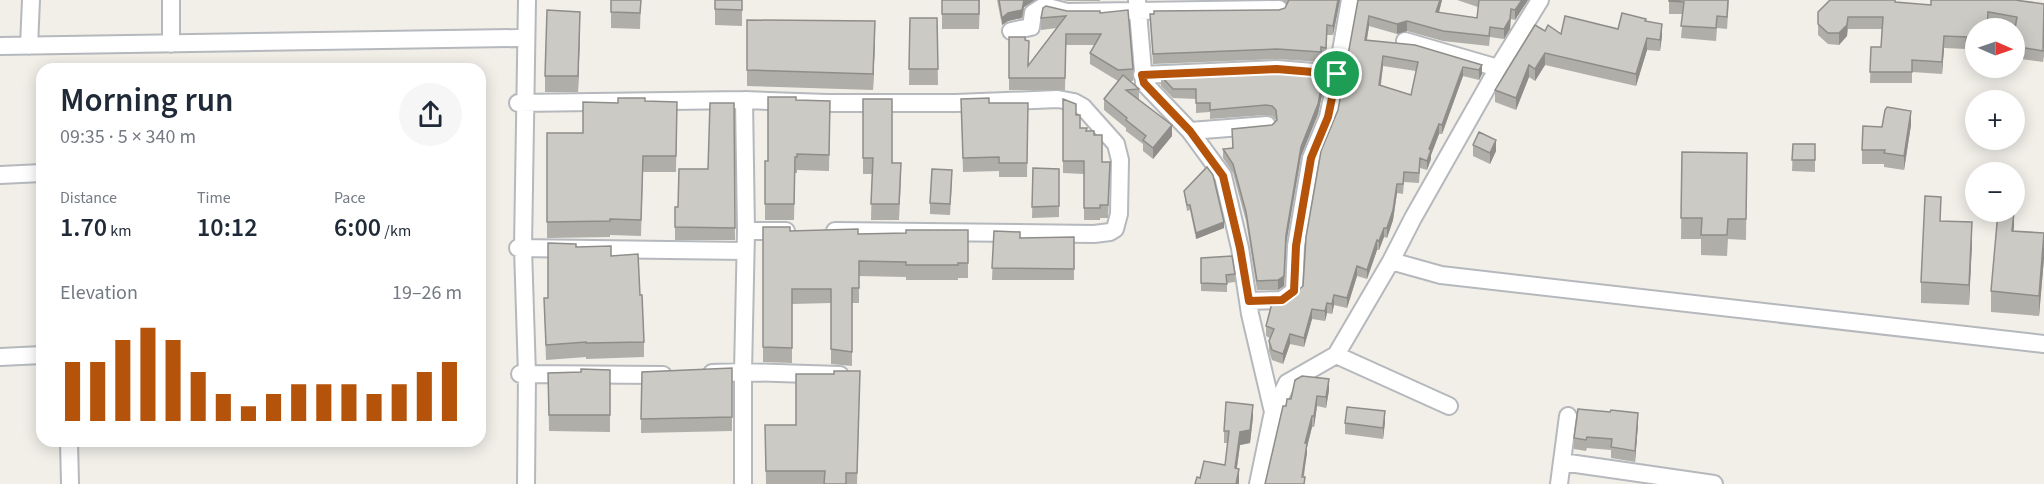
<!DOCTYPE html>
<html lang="en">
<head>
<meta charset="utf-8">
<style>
	:root { --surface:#fff; --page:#f6f6f7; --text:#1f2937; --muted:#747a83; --accent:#b45309 }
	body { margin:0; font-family:"Source Sans 3",sans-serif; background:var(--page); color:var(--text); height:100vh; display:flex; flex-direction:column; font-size:22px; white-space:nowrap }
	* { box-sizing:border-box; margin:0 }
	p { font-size:20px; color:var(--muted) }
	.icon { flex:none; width:33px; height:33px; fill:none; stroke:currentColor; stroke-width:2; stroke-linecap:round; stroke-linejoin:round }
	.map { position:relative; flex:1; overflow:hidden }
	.sheet { position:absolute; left:36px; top:63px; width:450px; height:384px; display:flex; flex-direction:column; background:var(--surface); border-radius:18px; box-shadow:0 3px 15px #0003 }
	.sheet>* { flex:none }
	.needle { width:39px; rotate:92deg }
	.controls { position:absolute; left:1965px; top:18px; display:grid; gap:12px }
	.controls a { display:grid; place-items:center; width:60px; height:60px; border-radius:50%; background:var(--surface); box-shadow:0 3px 15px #0003; font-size:30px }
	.pin { position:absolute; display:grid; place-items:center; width:51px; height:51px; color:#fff; margin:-26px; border:3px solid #fff; border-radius:50%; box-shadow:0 2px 6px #0007 }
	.round { display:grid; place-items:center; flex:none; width:63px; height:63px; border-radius:32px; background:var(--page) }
	.headline { display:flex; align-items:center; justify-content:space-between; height:102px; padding:0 24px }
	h1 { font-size:33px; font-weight:600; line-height:45px }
	.stats { display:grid; grid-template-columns:repeat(3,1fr); gap:9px; height:102px; padding:6px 24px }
	.stats div { display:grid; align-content:center }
	.stats b { font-size:26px; font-weight:600 }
	.stats small { font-size:16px; font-weight:400 }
	.stats p { font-size:16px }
	.chart { height:168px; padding:12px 24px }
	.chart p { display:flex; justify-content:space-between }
	.chart svg { width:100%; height:108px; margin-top:6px; stroke:var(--accent); stroke-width:6 }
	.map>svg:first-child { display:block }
</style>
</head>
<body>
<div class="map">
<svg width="2044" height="484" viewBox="0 0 2044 484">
	<rect width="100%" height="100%" fill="#f1efe8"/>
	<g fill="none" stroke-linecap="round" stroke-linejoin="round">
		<!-- street casing -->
		<g stroke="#b5b8bc" stroke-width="20">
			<path id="street" d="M171 0V44
				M1137 0 1144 83 1190 131 1223 176 1240 248 1250 314 1273 412
				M1011 31 1031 27 1033 13 1044 6 1067 12 1279 9
				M1405 41 1498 68
				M0 46 518 38
				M29 46 31 0
				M1142 75 1277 69 1337 74 1350 0
				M744 100 746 231
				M518 103 744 100 827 103H956L1058 99 1074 102 1083 107 1116 144 1120 160 1119 214 1115 229 1110 232 1094 234 835 231
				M1190 131 1267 125
				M0 175 42 173
				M518 248 745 251
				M1391 261 1441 275 2044 344
				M1249 301 1282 300 1294 291 1296 246 1311 158 1328 117 1337 74
				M1336 355 1449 406
				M0 357 42 355
				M712 373 743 372 746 231H786
				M520 374 663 375
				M69 441 70 484
				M1562 462 1714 484
				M526 484 527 375 523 248 527 0
				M743 484V372L840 375
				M1258 484 1273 412 1287 383 1336 355 1391 261 1413 218 1498 68 1540 0
				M1559 484 1568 416"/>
		</g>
		<!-- street -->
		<use href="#street" stroke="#fff" stroke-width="16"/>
	</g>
	<!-- wall -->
	<path fill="#afaea9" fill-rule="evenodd" d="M611 0H641L640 29 611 28Z
		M715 0H742V26L715 25Z
		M942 0H980L979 29H942Z
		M997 0H1035L1024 7 1022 18 1008 21 1002 25Z
		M1061 0H1100V1H1068Z
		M1282 0H1340L1333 35H1327L1326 57H1321V62L1277 59 1153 64 1150 14 1279 10 1285 8 1287 3Z
		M1358 0H1442L1439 13 1477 18 1478 7 1457 0H1528L1515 20 1511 19 1510 29 1504 39 1490 37 1489 46 1443 41 1407 31 1397 34 1369 26 1367 40 1482 65V74L1479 80 1463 76 1442 134H1439L1431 155V159L1427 170 1420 168 1419 183 1404 182 1403 194 1397 193 1393 220 1387 238 1384 237 1379 250H1377L1367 279 1357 276 1347 308 1334 305 1332 314 1327 313 1325 321 1312 319 1304 347 1290 344 1283 364 1272 360 1269 351V341L1270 338 1266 336V326L1270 311V302L1288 299 1303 286 1338 110ZM1383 66 1416 71 1411 95 1381 85Z
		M1669 0H1729L1727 29 1717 28 1716 41 1681 38 1683 14H1669Z
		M1931 0H2017V1L2044 4V56L2043 62 2014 58 2015 28 1988 24 1976 28V54L1966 53V49L1944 48 1942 74 1912 72V83H1870L1871 47H1881L1882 29H1848L1847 36 1839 45 1828 44 1818 35V12L1895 2 1931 5Z
		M1067 11 1100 13 1133 69V81H1129L1139 89V100L1172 136 1153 159 1143 151V144L1126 131V128L1104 110V99L1118 81 1090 64V53L1094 45H1066L1065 90H1009V37L1028 66 1057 28 1041 30V18Z
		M910 18H937L938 85H909Z
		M747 20 875 37 873 90 747 86Z
		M1646 22 1662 36 1660 51 1647 50 1636 86 1545 65 1535 81 1529 77 1516 110 1495 102V90L1545 31 1561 34 1618 29Z
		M580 28 578 92H545V76Z
		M1161 76 1324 85 1318 114 1301 156 1286 244 1284 286 1278 290H1257L1246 221 1233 173 1223 158V149L1232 148V129L1272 125 1276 120 1272 116 1266 115 1210 119V112L1196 113V99L1173 98 1161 86Z
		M863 99 901 179 899 220H871L872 174H863Z
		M961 99 989 103H1028L1027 177H999V171L963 172Z
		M1063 99 1076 115 1080 128 1094 135 1102 162 1110 175 1108 218H1100V220H1084V174L1063 173Z
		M796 100 830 101 829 171 797 170V173H795L794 220H765V161H768Z
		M645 101 677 102 676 172H643L641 236 610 235V237L547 238V133H583L618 103Z
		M734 103 735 240H675V207H678L708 169Z
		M1911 125 1904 170 1884 167V164H1862V150L1882 127Z
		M1793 144H1815V172L1792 171Z
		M1473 145 1496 151 1490 164 1473 156Z
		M1682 152 1747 153 1746 240 1728 239 1727 256 1701 255V239H1681Z
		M1033 168 1059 169V217L1032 218Z
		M952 181 950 215 930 214V203Z
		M1184 191 1224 228 1196 239 1190 210 1187 211Z
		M1941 221 1972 243 1969 305 1921 303V282Z
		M763 227 790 231 858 234 906 233 968 230V278H958V280H906V277L859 276V303H852V366L831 364V303L792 304V363L763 362Z
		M994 231 1020 238 1074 237V280H992Z
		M2014 231 2044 233V258L2039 316 1991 312V291Z
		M576 247 611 256 640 295 644 342V357L586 359V357L546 360 544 298H548Z
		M1201 258 1235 274V282L1227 283V292L1201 291Z
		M732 368V431L641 433 642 372Z
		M610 370V432L549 431 548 373 581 372Z
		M860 371 857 484H766L765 425H796L834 374Z
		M1329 390 1326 408 1317 406 1314 427H1312L1307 447 1304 477 1305 484 1286 406 1291 399Z
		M1253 417 1250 443 1240 445 1237 468 1239 481 1200 478 1225 465 1228 443H1224V431Z
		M1385 422 1383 439 1345 434V423Z
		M1638 424 1635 462 1611 458V450L1587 448 1586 451 1574 449V438Z"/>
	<!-- shaded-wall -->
	<path fill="#8f8d8a" d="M1024 0H1035L1024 7 1022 18 1008 21 1002 25V18Z
		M1338 0H1340L1333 35V26Z
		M1440 0H1442L1436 22V12Z
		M1522 0H1528L1515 20V10Z
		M1511 9 1510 29 1504 39V29Z
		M580 12V28L578 92V76Z
		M1369 16V26L1365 49V40Z
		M1848 17 1847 36 1839 45V33Z
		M875 21V37L873 90V74Z
		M1407 21V31L1397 34V24Z
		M1662 24V36L1660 51V40Z
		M1944 36V48L1942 74V62Z
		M1647 38V50L1636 86V74Z
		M1545 53V65L1535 81V69Z
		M1383 56V66L1379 94V85Z
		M1482 65V74L1479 80V70Z
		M1529 65V77L1516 110V98Z
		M1463 67V76L1442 134V125Z
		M1324 76V85L1318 114 1301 156 1286 244 1284 286 1278 290V280L1301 147Z
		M1911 111V125L1904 170V156Z
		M1439 124V134L1431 155V159L1427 170V161L1429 149Z
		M1172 125V136L1153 159V148Z
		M1496 140V151L1490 164V153Z
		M1397 184V193L1393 220 1387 238V228Z
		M2014 212V227L2012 251V231Z
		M1224 222V228L1196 239V233Z
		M1972 222V243L1969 305V285Z
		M1384 228V237L1379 250V241Z
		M2044 238V258L2039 316V296Z
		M1377 240V250L1367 279V270Z
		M1357 266V276L1347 308V298Z
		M1334 295V305L1332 314V304Z
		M1327 303V313L1325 321V311Z
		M1312 309V319L1304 347V338Z
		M1290 334V344L1283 364V354Z
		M1329 379V390L1326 408V397Z
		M1317 396V406L1314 427V416Z
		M1253 405V417L1250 443 1240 445 1235 480V468L1240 432Z
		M1385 411V422L1383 439V428Z
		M1638 413V424L1635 462V451Z
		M1312 416V427L1307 447V454L1302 484 1305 443Z
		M1239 469V484H1236Z"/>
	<!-- building -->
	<path fill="#cccac5" stroke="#8f8d8a" stroke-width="1.5" fill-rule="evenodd" d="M611 0H641L640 13 611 12Z
		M715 0H742V10L715 9Z
		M942 0H979V14H942Z
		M999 0H1024L1022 10 1008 13 1002 18Z
		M1289 0H1338L1333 26 1327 25 1326 48 1321 47V52L1277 49 1153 54 1150 14H1154V11L1279 10 1285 8Z
		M1358 0H1440L1436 12 1477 18 1479 0H1522L1515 10 1511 9 1510 19 1504 29 1490 27 1489 36 1443 31 1407 21 1397 24 1369 16 1365 40 1415 45 1482 65 1479 70 1463 67 1442 125 1439 124 1429 149 1431 150 1427 161 1420 158 1419 173 1404 172 1403 184H1397L1393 210 1387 228H1384L1379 241 1377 240 1367 270 1357 266 1347 298 1334 295 1332 304 1327 303 1325 311 1312 309 1304 338 1290 334 1283 354 1272 350 1269 341 1274 329 1266 326 1272 303 1270 302 1288 299 1303 286 1306 237 1321 151 1338 110ZM1383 56 1418 62 1411 95 1379 85Z
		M1669 0H1728L1727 17 1717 16 1716 28 1681 26 1684 2 1669 1Z
		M1830 0H1895V2L1931 5V0H2015L2044 4 2043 51 2014 46V34L2017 17 1988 12 1987 28H1976V42L1966 41 1967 37 1944 36 1942 62 1912 60V72H1870L1871 47H1881L1883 17H1848L1847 25 1839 33H1828L1818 24V12Z
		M1046 6 1067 11H1100V13L1128 10 1133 69 1118 70 1090 53 1101 34H1066L1065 78H1009V37H1025V40L1029 41 1028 66 1066 16 1041 18 1043 8Z
		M547 10 580 12 578 76H545Z
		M1622 13 1646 19 1645 21 1662 24 1660 40 1647 38 1636 74 1545 53 1535 69 1529 65 1516 98 1495 90 1535 25 1545 31 1548 25 1561 34 1565 16 1618 29Z
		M910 18H937L938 69H909Z
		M747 20 875 21 873 74 747 70Z
		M1277 70 1321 74 1324 76 1318 104 1301 147 1286 235 1284 276 1278 280 1257 281 1246 212 1233 164 1223 149 1233 148 1232 129 1272 125 1277 120 1276 110 1272 106 1266 105 1210 110V103H1196V89H1173L1161 76Z
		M1123 75 1139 89 1126 90 1172 125 1153 148 1143 140 1146 136 1126 120 1127 118 1104 99Z
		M768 97H796V100L830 101 829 155 797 154V157H795L794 204H765V161H768Z
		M618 98H645V101L677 102 676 156H643L641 220 610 219V221L547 222V133H583V102L618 103Z
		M989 98V103H1028L1027 163H999V157L963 158 961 99Z
		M863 99H892V163H901L899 204H871L873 158H863Z
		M1063 99 1076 104V115H1080V128H1087L1086 131H1094V135H1102V162H1110L1108 205H1100V208H1084V161H1063Z
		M710 103H734L735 228 675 227V207H678L679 169H708Z
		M1887 107 1911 111 1904 156 1884 153 1885 150H1862L1863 126 1882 127 1885 110Z
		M1479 132 1496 140 1490 153 1473 145Z
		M1793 144H1815V160H1792Z
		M1682 152 1747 153 1746 219H1728L1727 235H1701L1702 218H1681Z
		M1207 167 1213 175 1224 222 1196 233 1190 205H1187L1184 191Z
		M1033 168 1059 169V206L1032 207Z
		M932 169 952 170 950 204 930 203Z
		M1925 196 1941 197 1940 221 1972 222 1969 285 1921 282Z
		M1998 212H2014L2012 231 2044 233 2039 296 1991 291Z
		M763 227H790V231L858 229V234L906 233V230H968V263H958V265H906V262L859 261V288H852V352L831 349V289H792V348L763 347Z
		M994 231 1020 232V238L1074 237V269L992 268Z
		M548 243 576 244V247L611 246V256L638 254 640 295H642L644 342 586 343V342L546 345 544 298H548Z
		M1232 256 1235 274 1226 275 1227 284 1201 283V258Z
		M732 368V417L641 419 642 372Z
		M581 369 610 370V415H549L548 373 581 372Z
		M834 371H860L857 473H846V484H824L825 471H766L765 425H796V374H834Z
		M1302 376 1329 379 1326 397 1317 396 1314 416H1312L1305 443H1307L1302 477H1305L1304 484H1265L1283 406H1286L1287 399H1291L1295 380Z
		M1226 402 1253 405 1250 430 1240 432 1235 468 1239 469 1236 484H1195L1197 477 1200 478 1204 461 1225 465 1229 431H1224Z
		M1347 407 1385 411 1383 428 1345 423Z
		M1578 409 1610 412 1611 410 1638 413 1635 451 1611 447 1612 439 1587 437 1586 440 1574 438Z"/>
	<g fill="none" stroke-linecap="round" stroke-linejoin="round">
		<!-- route casing -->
		<g stroke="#fff" stroke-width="12">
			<path id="route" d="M1277 69 1337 74 1328 117 1311 158 1296 246 1294 291 1282 300 1249 301 1240 248 1223 176 1190 131 1144 83 1142 75Z"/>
		</g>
		<!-- route -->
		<use href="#route" stroke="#b45309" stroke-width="8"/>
	</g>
</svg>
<div class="controls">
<a><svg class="needle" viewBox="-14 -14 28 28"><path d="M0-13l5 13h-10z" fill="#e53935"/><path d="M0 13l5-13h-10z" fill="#747a83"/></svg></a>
<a>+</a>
<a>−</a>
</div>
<div class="pin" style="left:1337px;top:74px;background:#1e9e55"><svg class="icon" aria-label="arrive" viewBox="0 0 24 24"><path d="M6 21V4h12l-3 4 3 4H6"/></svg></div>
<section class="sheet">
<div class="headline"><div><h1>Morning run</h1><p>09:35 · 5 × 340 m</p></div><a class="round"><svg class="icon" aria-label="share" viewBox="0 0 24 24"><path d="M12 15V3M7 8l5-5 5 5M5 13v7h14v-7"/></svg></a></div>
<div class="stats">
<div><p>Distance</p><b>1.70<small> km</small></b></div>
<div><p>Time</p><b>10:12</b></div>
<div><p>Pace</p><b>6:00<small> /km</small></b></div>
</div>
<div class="chart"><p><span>Elevation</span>19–26 m</p>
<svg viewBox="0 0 160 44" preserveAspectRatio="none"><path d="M5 44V20M15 44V20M25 44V11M35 44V6M45 44V11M55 44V24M65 44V33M75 44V38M85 44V33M95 44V29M105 44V29M115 44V29M125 44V33M135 44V29M145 44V24M155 44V20"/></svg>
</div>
</section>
</div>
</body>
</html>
